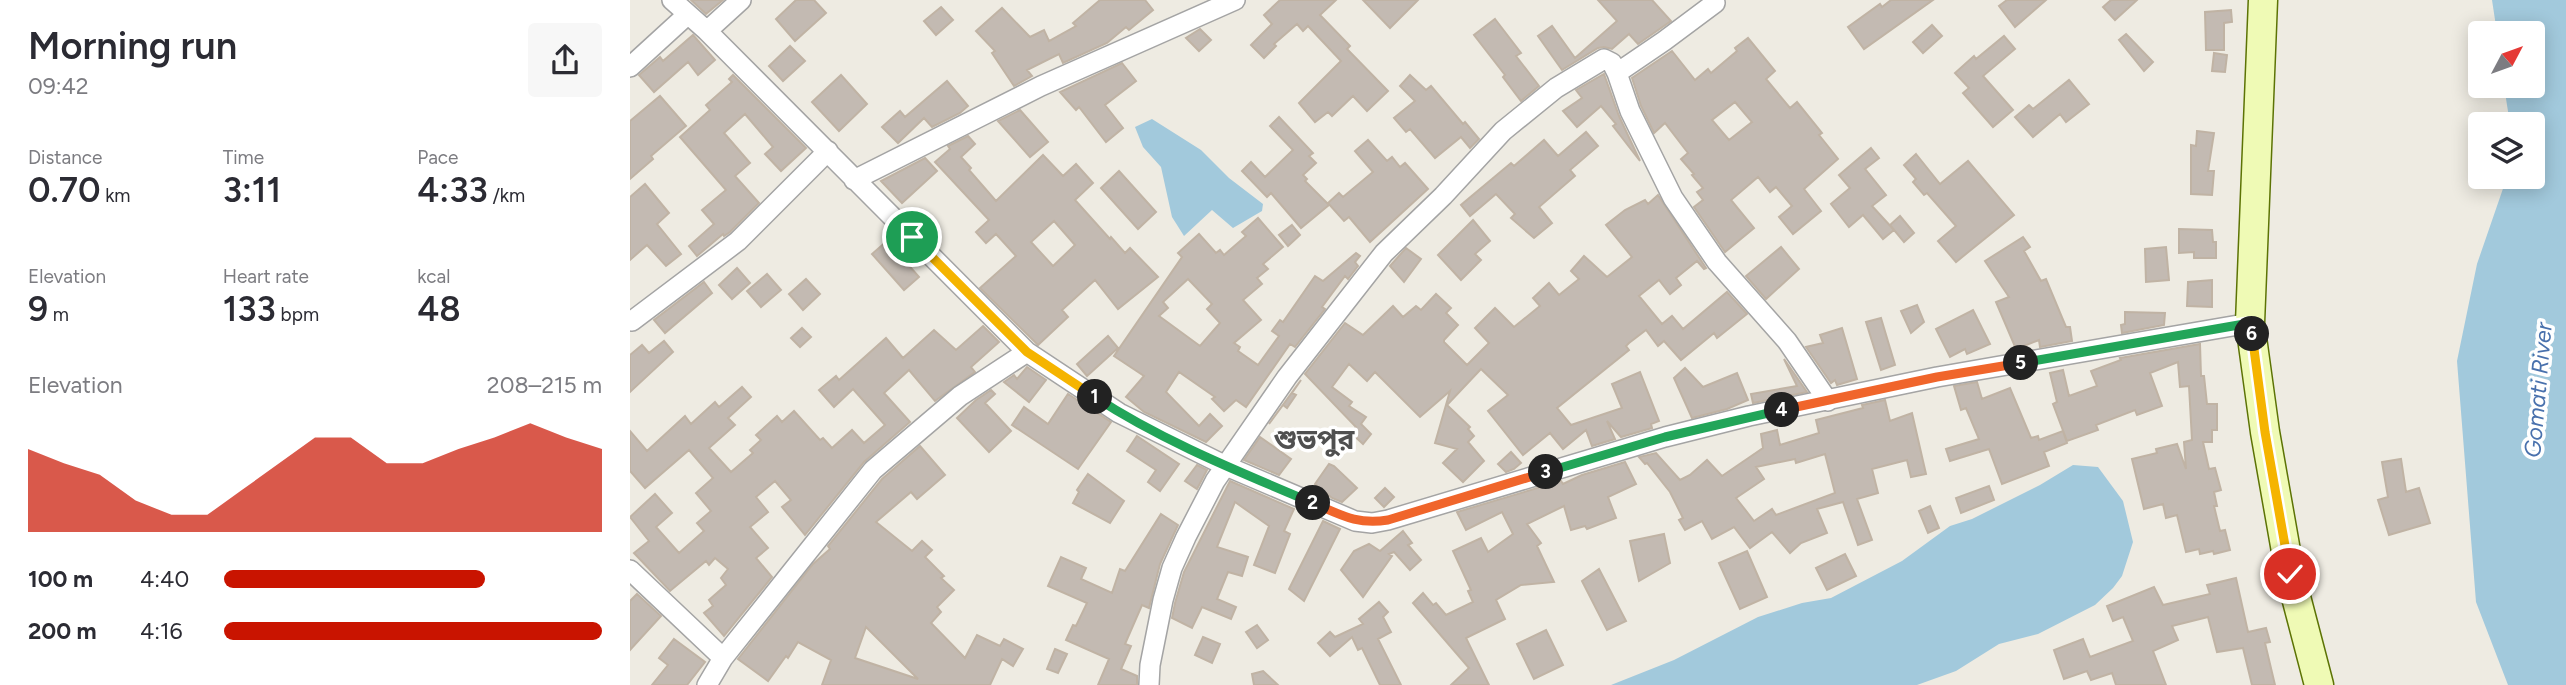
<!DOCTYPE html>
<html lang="en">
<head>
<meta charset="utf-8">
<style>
	:root { --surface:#fff; --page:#f7f7f7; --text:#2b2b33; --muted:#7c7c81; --accent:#c91400 }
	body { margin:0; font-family:Figtree,"Noto Sans Bengali",sans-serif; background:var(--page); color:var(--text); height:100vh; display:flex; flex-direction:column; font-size:26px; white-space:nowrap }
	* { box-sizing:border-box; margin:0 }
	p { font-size:23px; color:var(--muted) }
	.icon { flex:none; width:38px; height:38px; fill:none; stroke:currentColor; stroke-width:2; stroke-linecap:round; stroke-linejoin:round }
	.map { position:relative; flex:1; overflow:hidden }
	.sheet { display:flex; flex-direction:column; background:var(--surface); width:630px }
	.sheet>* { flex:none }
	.needle { width:46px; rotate:49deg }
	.tools { position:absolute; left:1838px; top:21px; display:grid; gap:14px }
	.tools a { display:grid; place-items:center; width:77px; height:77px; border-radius:7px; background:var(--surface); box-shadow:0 4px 18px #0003; font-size:35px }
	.pin { position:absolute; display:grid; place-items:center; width:60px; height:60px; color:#fff; margin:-30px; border:4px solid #fff; border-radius:50%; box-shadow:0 2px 7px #0007 }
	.km { position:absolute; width:35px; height:35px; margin:-18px; border-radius:50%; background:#222; color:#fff; font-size:19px; line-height:35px; text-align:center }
	.round { display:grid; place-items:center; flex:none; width:74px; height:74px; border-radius:7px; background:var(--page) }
	.headline { display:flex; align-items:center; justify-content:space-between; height:119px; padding:0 28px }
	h1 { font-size:38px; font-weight:600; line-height:52px }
	.stats { display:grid; grid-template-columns:repeat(3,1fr); gap:10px; height:119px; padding:7px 28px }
	.stats div { display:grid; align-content:center }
	.stats b { font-size:35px; font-weight:600 }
	.stats small { font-size:19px; font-weight:400 }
	.stats p { font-size:19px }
	.chart { height:196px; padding:14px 28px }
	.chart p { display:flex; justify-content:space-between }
	.chart svg { width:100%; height:126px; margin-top:7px; fill:var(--accent); opacity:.7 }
	ul { padding:0 28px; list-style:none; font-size:23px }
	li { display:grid; grid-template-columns:112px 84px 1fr; align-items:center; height:52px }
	li i { height:18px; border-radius:9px; background:var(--accent) }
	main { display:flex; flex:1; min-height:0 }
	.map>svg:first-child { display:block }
</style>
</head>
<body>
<main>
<section class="sheet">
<div class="headline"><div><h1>Morning run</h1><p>09:42</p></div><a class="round"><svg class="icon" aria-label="share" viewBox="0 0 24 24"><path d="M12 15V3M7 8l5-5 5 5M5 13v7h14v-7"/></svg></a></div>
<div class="stats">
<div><p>Distance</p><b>0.70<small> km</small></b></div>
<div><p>Time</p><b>3:11</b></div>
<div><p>Pace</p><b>4:33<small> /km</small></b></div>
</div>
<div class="stats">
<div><p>Elevation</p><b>9<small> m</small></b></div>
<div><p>Heart rate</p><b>133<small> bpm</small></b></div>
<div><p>kcal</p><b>48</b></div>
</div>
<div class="chart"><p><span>Elevation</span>208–215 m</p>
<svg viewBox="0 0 160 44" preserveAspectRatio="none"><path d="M0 44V15L10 20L20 24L30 33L40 38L50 38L60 29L70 20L80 11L90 11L100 20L110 20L120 15L130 11L140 6L150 11L160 15V44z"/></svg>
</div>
<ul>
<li><b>100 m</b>4:40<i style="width:69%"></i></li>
<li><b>200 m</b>4:16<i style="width:100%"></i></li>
</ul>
</section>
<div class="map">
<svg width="1936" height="685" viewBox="0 0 1936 685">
	<rect width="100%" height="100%" fill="#eeebe2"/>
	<!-- water -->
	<path fill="#a2c9dc" d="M1862 0H1936V685H1878L1846 602 1827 361 1847 264 1877 177H1902V124H1880L1874 86H1902V33H1867Z
		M522 119 571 150 599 178 633 204 632 211 603 228 582 210 554 236 542 217 531 167 513 147 505 127Z
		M1443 465 1468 467 1493 501 1503 542 1492 576 1483 588 1465 605 1408 634 1369 644 1326 671 1287 685H981L1044 660 1128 617 1172 603 1201 598 1272 561 1320 526 1342 519 1410 485Z"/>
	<!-- building -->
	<path fill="#c3bab2" stroke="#c0b3a4" stroke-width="2" fill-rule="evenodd" d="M61 0H93L76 14Z
		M166 0H184L196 13 165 41 146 19Z
		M470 0H515L523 10 499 30 496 27 477 43 433 63 429 54 397 70 402 76 384 86 362 53 365 51 346 31 372 8 400 37 414 30 419 41 446 26 443 23Z
		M650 0H706L690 15 720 46 717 49 758 91 737 111 723 96 702 116 698 112 685 122 669 103 711 61 678 26 673 31 667 24 644 44 646 46 634 58 621 45 642 24 634 15Z
		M733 0H788L760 28Z
		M968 0H1022L1041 21 1008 44 999 34 982 49 974 47 968 48 932 70 908 36 922 26 945 58 987 21Z
		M1261 0H1303L1234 49 1218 27 1250 4 1252 7Z
		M1377 0H1416L1385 27 1369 6Z
		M1481 0H1507L1485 20 1473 7Z
		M311 7 323 20 306 35 294 21Z
		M1601 10 1602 22 1594 23V50H1576L1575 12Z
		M865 19 891 53 886 56 909 86 891 101 873 77 875 75 844 35Z
		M1302 25 1312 36 1293 53 1283 42Z
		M570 29 581 40 569 51 556 38Z
		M1496 34 1523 62 1514 71 1489 40Z
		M63 35 85 60 68 75 58 62 24 92 9 75 30 57 33 61Z
		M1374 36 1385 49 1353 76 1383 110 1363 127 1333 93 1339 88 1325 73 1344 56 1346 59Z
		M1118 38 1145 71 1136 79 1160 108 1167 102 1192 133 1189 135 1208 159 1174 189 1191 211 1163 234 1149 217 1162 206 1146 187 1140 192 1128 177 1101 200 1124 228 1095 252 1064 207 1073 200 1067 192 1073 188 1062 175 1064 174 1051 159 1058 153 1035 123 1024 133 1011 106 1002 78 1042 51 1065 80 1078 69 1081 73 1107 51 1105 48ZM1105 102 1122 122 1099 140 1082 120Z
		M160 46 175 61 153 81 139 66Z
		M1584 53 1597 55 1595 72 1582 71Z
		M492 63 506 81 475 105 493 128 476 142 449 107 446 110 430 92Z
		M974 74 989 116 1010 161 983 126 986 124 971 106 947 127 933 111 952 98 946 90Z
		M103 75 176 148 151 171 135 154 143 147 115 114 94 133 120 163 105 176 129 203 100 232 94 236 93 234 67 256 59 246 84 224 72 210 96 190 50 137 80 110 76 105 102 82 99 79Z
		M211 75 237 104 209 131 182 102Z
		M780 75 796 90 801 86 833 124 835 122 849 139 840 148 831 137 805 158 780 129 776 132 764 118 785 101 770 86Z
		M1439 80 1459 104 1436 122 1430 114 1403 137 1385 117 1399 105 1403 109Z
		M317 81 338 106 330 113 302 127 294 118 268 143 252 127 270 111 275 117Z
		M30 96 56 126 21 156 23 159 0 179V121Z
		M390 110 418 142 400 157 368 121Z
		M649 117 683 153 679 156 686 163 673 175 677 179 675 181 699 205 671 228 641 193 637 197 612 171 621 162 635 177 663 150 640 126Z
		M1567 131 1584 133 1578 171H1584L1582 195 1561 194V145L1566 146Z
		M956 132 968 146 940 170 945 176 909 207 922 223 904 238 881 218 885 214 866 194 840 216 831 205 881 163 884 166 914 140 928 156Z
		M338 136 345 144 331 157 341 168 339 170 366 201 413 155 433 176 446 164 463 183 445 200 480 239 481 237 495 253 500 248 528 277 488 309 465 280 432 310 438 317 408 345 405 342 350 288 386 256 366 234 356 243 346 232 359 220 305 162 320 149 318 146ZM424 221 445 245 423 266 401 242Z
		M738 140 757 161 762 157 770 167 775 163 798 189 740 242 719 217 714 221 698 203 709 193 713 197 743 172 725 151Z
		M1241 148 1249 158 1235 169 1256 195 1242 206 1264 230 1253 239 1233 215 1219 227 1201 204 1220 188 1209 175Z
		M1286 154 1310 184 1338 161 1384 215 1326 262 1308 241 1326 226 1297 193 1294 195 1283 182 1286 179 1274 165Z
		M295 158 307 171 272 203 251 181Z
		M489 171 526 212 508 229 471 188Z
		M15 184 39 213 27 224 51 254 36 266 17 245 0 260V197Z
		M1028 195 1076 268 1074 269 1067 261 1046 278 1051 285 1040 294 1029 280 1009 296 1032 324 1042 316 1053 329 1097 292 1117 314 1087 338 1084 333 1051 360 1034 341 1028 346 1016 330 999 343 996 346 999 350 927 408 941 425 992 408 982 384 1010 372 1029 421 1021 424 1022 428 991 437 977 421 985 439 962 446 956 430 933 449 920 433 893 455 858 411 878 395 851 369 817 405 840 427 838 429 844 436 838 442 854 461 833 482 813 463 827 449 805 443 820 391 790 417 745 372 737 381 719 364 702 387 722 402 719 406 736 417 731 424 741 434 733 444 721 433 726 427 675 374 715 323 733 335 763 306 773 317 786 306 791 310 806 294 821 308 816 313 828 325 814 340V342L837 365 859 343 845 328 865 308 884 327 910 306 903 298 919 283 929 295 949 279 941 271 954 256 977 277 1002 257 976 225 995 210 1015 200 1018 204Z
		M1270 216 1284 233 1274 242 1260 225Z
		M628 218 653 247 633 264 638 269 627 278 632 284 613 300 631 320 604 343 610 347 608 351 628 365 649 336 642 331 650 320 653 322 685 276 693 281 726 253 730 256 725 262 728 266 718 279 715 276 692 307 695 309 665 347 660 344 616 407 606 400 594 411 582 399 585 397 549 372 536 392 569 426 580 414 592 426 576 442 514 412 496 397 514 376 484 356 552 257 548 253 569 234 586 253 590 250 594 255 616 236 612 232ZM558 279 582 304 577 309 590 323 570 346 529 316 538 308 533 302Z
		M843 220 860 241 845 254 851 260 831 280 808 255Z
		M662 225 670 235 658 246 649 235Z
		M1549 229 1582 230 1583 242H1586V258H1564V252L1549 253Z
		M1393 237 1400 247 1394 251 1411 281 1416 279 1436 327H1440L1442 341 1410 347 1409 340 1386 349 1366 302 1379 297 1355 261Z
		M257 241 289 277 274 290 242 254Z
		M1151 247 1169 269 1136 299 1116 276Z
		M1536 247 1539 280 1516 282 1515 249Z
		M776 248 791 259 774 282 760 266Z
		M107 268 120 283 102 299 89 285Z
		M137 274 151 290 131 307 117 291Z
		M176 279 190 294 173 310 159 294Z
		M1582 280V307L1557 306 1558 282Z
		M74 282 82 293 35 333 24 320Z
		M1287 305 1294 322 1281 333 1271 311Z
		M1343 310 1360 344 1337 354 1335 349 1320 357 1306 329Z
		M1495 312 1535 313 1534 325 1492 333 1491 325 1495 324Z
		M1251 318 1265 365 1251 370 1236 322Z
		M353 326 369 342 341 367 345 372 305 401 279 370 254 393 280 422 234 462 175 535 152 507 161 500 145 481 126 497 138 512 120 527 138 548 126 558 142 577 94 636 74 613 83 606 79 600 96 585 91 578 98 569 85 558 79 565 76 561 40 591 4 553 19 541 0 517 25 494 42 513 26 527 49 553 74 531 67 523 81 511 66 493 83 478 59 450 15 488 0 471V431L17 451 55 416 61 424 85 402 89 407 112 387 121 397 98 418 105 425 79 448 101 472 123 453 120 450 131 440 126 435 147 416 152 422 164 411 190 440 193 438 202 448 222 430 234 443 255 425 223 389 204 407 189 390 206 376 209 380 256 338 273 358 304 330 326 350Z
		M172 328 181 337 170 347 161 338Z
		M1212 328 1227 379 1207 385 1205 380 1201 383 1176 347 1193 343 1190 335Z
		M478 336 488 348 457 376 447 364Z
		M34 341 43 352 0 392V355L12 345 19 353Z
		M1570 344 1571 376H1574L1577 404H1587V430H1582V442H1573L1579 469 1585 468 1591 490 1584 492 1587 506H1584L1590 531 1595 530 1600 550 1584 554 1583 551 1570 554 1569 549 1556 552 1547 515 1536 518 1533 504 1514 509 1502 459 1527 453 1526 449 1547 444 1556 469 1554 442 1562 440 1559 386 1550 387 1548 362 1520 373 1532 406 1507 415 1505 410 1466 425 1468 430 1437 441 1423 404 1427 402 1420 373 1433 370 1439 396 1467 386 1461 371 1491 360 1490 358Z
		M1154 359 1177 392 1123 403 1121 394 1167 386Z
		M397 367 416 380 399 402 374 382 384 375 387 379Z
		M1055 368 1073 387 1107 373 1118 400 1097 409 1062 418 1044 378Z
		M671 380 662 393 666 395 657 408 653 405 639 424Z
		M1347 382 1352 399 1380 388 1401 438 1408 436 1409 440 1433 431 1437 443 1414 452 1419 466 1372 484 1359 449 1320 461 1316 449 1349 439 1336 408 1331 410 1324 386Z
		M361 390 365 394 355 403 381 431 359 452 327 418 346 400Z
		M438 394 481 422 448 469 382 425 394 407 418 424Z
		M1255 400 1260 421 1282 413 1296 474 1281 477 1277 460 1242 469 1248 493 1227 499 1242 540 1228 545 1213 502 1187 509 1197 533 1171 543 1160 553 1142 532 1120 548 1104 527 1082 539 1072 521 1055 530 1049 520 1053 518 1040 492 1017 463 1015 464 1009 457 1026 453 1050 480 1060 475 1077 460 1092 476 1133 448 1131 434 1147 430 1150 445 1189 433 1186 420 1233 408 1232 405ZM1195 454 1205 493 1146 515 1142 509 1124 521 1106 498 1134 479 1126 467 1165 459 1166 463Z
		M507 436 549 464 530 491 518 482 526 470 497 451Z
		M630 437 661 459 649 475 614 460Z
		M290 446 315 475 287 499 281 492 246 522 282 551 292 541 302 550 295 557 314 576 311 578 324 590 307 607 311 612 301 623 335 658 347 635 370 646 374 639 393 649 383 666 372 659 360 685H192L201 660 168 642 158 658 156 656 138 681 108 659 183 564 200 549 198 546 252 479ZM236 627 288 679 225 658Z
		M881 452 891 463 884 469 876 472 868 464Z
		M1771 459 1776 492 1789 488 1800 523 1759 535 1748 500 1758 497 1752 462Z
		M995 462 1006 484 978 497 986 518 957 529 955 526 941 530 934 506 897 524 911 543 907 546 924 582 891 585 866 600 875 619 836 638 859 685H821L839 668 783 603 793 593 803 605 806 603 816 615 843 602 838 591 841 590 823 551 851 538 858 552 883 534 872 512 836 530 827 512 931 481 933 484 952 475Z
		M699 464 704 466 727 488 712 502 702 498 685 484Z
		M567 465 577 470 567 489 555 481Z
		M458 474 494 501 480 523 443 503 449 492 447 490Z
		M600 481 664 509 654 531 660 534 645 573 624 565 639 526 605 502 587 547 618 557 612 576 598 572 587 599 606 607 601 619 572 607 562 628 542 618 545 603 554 572Z
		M1359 486 1364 500 1331 513 1326 498Z
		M755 488 764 497 754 507 745 498Z
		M1300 506 1309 528 1298 533 1289 511Z
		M531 514 548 525 530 564 519 608 512 605 495 644 501 646 491 669 507 676V685H468L479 659 436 640 443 625 446 626 457 603 418 586 431 557 456 568 451 579 482 593 490 569 495 571Z
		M693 521 710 529 674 601 659 589Z
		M773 531 782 543 778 545 791 560 780 570 764 552 759 554 762 556 733 597 711 570 724 551 739 544 750 551Z
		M1034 534 1040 563 1009 581 1000 541Z
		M1117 551 1137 597 1110 609 1089 563Z
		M1215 554 1226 576 1197 590 1186 568Z
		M969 569 996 621 977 630 952 581Z
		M1606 578 1618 632 1636 628 1640 642 1635 643 1645 685H1622L1613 648 1587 652 1578 617 1542 626 1548 640 1523 651 1536 685H1486L1482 673 1461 680 1457 671 1434 679 1424 650 1453 639 1460 657 1503 641 1493 617 1483 621 1477 606 1524 587 1533 605 1580 594 1577 585Z
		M7 594 31 616 0 650V601Z
		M749 602 758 612 753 617 761 632 748 639 771 685H750L732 648 728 650 722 637 700 656 688 643 700 632 705 637 733 624 729 619Z
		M627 625 638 640 627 648 616 632Z
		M916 630 933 665 904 679 887 644Z
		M573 637 590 644 582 663 565 655Z
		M44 639 75 662 57 685H22L38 665 29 658Z
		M425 649 437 654 428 673 417 669Z
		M633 671 648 685H624L622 674Z"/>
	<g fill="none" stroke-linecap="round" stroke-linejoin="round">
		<!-- street casing -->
		<g stroke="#a4a4a4" stroke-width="22">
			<path id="street" d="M42 0 77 31 397 352 489 413 596 466 725 521 742 523 758 520 1035 437 1119 416 1307 377 1620 323
				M77 31 111 0
				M0 67 57 15
				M987 73 1000 111 1043 198 1087 262 1157 341 1198 401
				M224 180 411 86 605 0
				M2 321 108 241 198 151
				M0 570 93 658 243 470 330 396 397 352
				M77 685 93 658
				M519 685 520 665 533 600 542 568 556 537 585 481 657 377 754 253 813 196 873 131 926 88 974 59 982 63 987 73 1034 41 1085 3"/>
		</g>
		<!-- secondary casing -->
		<g stroke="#5c7304" stroke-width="31">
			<path id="secondary" d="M1633 0 1620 323 1635 432 1660 574 1689 685"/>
		</g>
		<!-- street -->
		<use href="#street" stroke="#fff" stroke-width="19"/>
		<!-- secondary -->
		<use href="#secondary" stroke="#effab5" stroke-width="28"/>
	</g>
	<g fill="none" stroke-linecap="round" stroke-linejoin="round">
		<!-- split-1 casing -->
		<g stroke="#fff" stroke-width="14">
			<path id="split-1" d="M282 237 397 352 465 397"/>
		</g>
		<!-- split-2 casing -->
		<g stroke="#fff" stroke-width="14">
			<path id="split-2" d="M465 397C532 441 610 472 683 503"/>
		</g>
		<!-- split-3 casing -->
		<g stroke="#fff" stroke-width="14">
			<path id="split-3" d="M683 503C711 515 727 525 758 520L916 472"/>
		</g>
		<!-- split-4 casing -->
		<g stroke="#fff" stroke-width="14">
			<path id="split-4" d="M916 472 1035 437 1152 410"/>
		</g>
		<!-- split-5 casing -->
		<g stroke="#fff" stroke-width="14">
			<path id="split-5" d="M1152 410 1307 377 1391 363"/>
		</g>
		<!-- split-6 casing -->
		<g stroke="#fff" stroke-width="14">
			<path id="split-6" d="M1391 363 1620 323 1622 334"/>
		</g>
		<!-- split-7 casing -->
		<g stroke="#fff" stroke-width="14">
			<path id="split-7" d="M1622 334 1635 432 1660 574"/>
		</g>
		<!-- split-1 -->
		<use href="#split-1" stroke="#f5b400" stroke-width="9"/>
		<!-- split-2 -->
		<use href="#split-2" stroke="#22a559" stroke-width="9"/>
		<!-- split-3 -->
		<use href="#split-3" stroke="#f0652b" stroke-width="9"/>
		<!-- split-4 -->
		<use href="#split-4" stroke="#22a559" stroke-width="9"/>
		<!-- split-5 -->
		<use href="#split-5" stroke="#f0652b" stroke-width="9"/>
		<!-- split-6 -->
		<use href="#split-6" stroke="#22a559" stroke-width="9"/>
		<!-- split-7 -->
		<use href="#split-7" stroke="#f5b400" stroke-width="9"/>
	</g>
	<g text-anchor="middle" stroke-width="7" stroke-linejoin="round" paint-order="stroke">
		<!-- water labels -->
		<g font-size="23" font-style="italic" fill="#4971ad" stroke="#fff">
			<text transform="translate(1908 390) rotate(-85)" y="8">Gomati River</text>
		</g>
		<!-- district labels -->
		<g font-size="28" font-weight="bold" fill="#505050" stroke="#fff">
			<text x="684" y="449">শুভপুর</text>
		</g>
	</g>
</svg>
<div class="tools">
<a><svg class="needle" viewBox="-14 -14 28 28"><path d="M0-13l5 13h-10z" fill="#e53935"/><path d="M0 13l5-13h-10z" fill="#7c7c81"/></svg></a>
<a><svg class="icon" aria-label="layers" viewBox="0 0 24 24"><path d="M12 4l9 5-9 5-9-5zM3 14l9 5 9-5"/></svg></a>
</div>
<div class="pin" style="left:282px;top:237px;background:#1e9e55"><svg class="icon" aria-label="arrive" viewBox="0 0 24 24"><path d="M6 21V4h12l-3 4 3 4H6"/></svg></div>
<div class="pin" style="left:1660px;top:574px;background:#d93025"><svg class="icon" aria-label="check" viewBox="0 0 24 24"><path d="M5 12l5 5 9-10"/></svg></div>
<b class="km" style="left:465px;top:397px">1</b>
<b class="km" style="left:683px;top:503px">2</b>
<b class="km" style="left:916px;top:472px">3</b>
<b class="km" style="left:1152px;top:410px">4</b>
<b class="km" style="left:1391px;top:363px">5</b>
<b class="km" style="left:1622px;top:334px">6</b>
</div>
</main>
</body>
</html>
